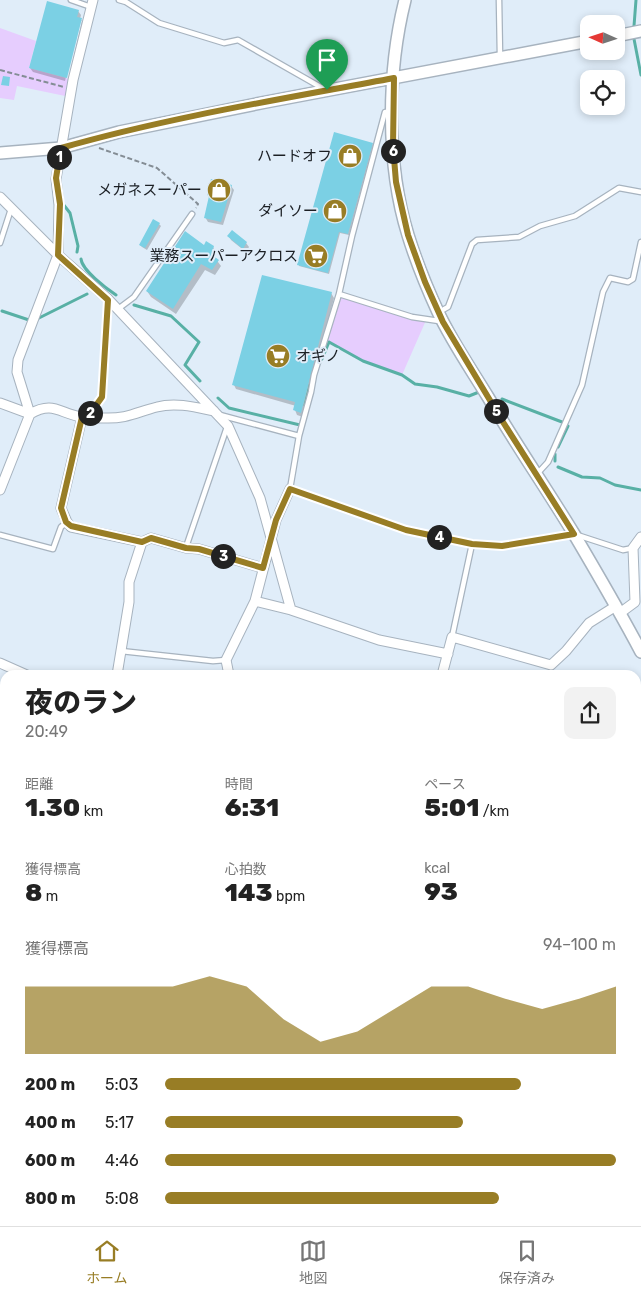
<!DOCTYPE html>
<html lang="ja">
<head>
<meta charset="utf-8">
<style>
	:root { --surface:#fff; --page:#f2f2f2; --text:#222; --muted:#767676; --line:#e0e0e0; --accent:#987d25 }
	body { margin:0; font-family:Rubik,"Noto Sans JP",sans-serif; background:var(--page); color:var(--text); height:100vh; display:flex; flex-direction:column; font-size:19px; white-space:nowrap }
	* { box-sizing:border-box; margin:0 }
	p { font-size:16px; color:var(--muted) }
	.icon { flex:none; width:28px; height:28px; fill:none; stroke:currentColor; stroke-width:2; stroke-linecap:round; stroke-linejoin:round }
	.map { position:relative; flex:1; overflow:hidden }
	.sheet { position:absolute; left:0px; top:670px; width:641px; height:556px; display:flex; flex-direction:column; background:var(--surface); border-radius:15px 15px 0 0; box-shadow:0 2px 8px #0003 }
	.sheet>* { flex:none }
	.needle { width:32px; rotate:273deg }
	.controls { position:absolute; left:580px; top:15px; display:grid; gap:10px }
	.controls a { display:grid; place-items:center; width:45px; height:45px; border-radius:10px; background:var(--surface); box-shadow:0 2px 8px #0003; font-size:25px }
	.pin { position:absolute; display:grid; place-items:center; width:42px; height:42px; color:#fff; margin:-51px -21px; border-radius:50% 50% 50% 0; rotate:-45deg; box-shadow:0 0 5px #0007 }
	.pin .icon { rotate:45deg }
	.km { position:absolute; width:25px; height:25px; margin:-12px; border-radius:50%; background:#222; color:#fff; font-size:14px; line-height:25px; text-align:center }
	.round { display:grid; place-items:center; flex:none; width:52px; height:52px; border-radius:10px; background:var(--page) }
	.head { display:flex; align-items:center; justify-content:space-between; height:85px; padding:0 25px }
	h1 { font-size:28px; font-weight:800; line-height:38px }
	.stats { display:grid; grid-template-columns:repeat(3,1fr); gap:8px; height:85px; padding:5px 25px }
	.stats div { display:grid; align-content:center }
	.stats b { font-size:25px; font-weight:800 }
	.stats small { font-size:14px; font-weight:400 }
	.stats p { font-size:14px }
	.chart { height:140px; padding:10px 25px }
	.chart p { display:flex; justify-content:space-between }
	.chart svg { width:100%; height:90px; margin-top:5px; fill:var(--accent); opacity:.7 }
	ul { padding:0 25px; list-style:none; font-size:16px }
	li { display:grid; grid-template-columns:80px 60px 1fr; align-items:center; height:38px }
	li i { height:12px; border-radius:6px; background:var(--accent) }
	.dock { display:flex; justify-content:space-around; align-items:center; height:70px; border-top:1px solid var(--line); background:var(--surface); font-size:14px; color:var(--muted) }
	.dock a { display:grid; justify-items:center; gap:2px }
	.dock .current { color:var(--accent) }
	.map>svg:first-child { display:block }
</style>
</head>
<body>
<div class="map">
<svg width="641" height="1226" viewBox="0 0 641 1226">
	<rect width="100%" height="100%" fill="#e0edf9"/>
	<!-- green -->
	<path fill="#e6cdfe" d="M0 28 36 41 29 68 73 80 70 97 17 86 14 100 0 98Z
		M339 294 412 317 427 318 402 375 363 361 325 340Z"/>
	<!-- shadow -->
	<path fill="#0003" d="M78 11 81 15 80 19 82 21H80L65 81 33 72 30 68Z
		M82 21 84 23 69 82 68 81Z
		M372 144 373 145 349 235 340 233 329 274 299 266V264Z
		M231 186 234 190 223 225 208 222 205 217 210 198 208 195Z
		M159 224 161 226 147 250 142 247 140 245Z
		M229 236 246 243 249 247 246 252 231 240Z
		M204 246 213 247 216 253 215 258 221 266 215 275 205 270 176 314 151 297 147 291Z
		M331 293 334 298 303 417 297 415 295 410 296 406 236 389 234 385Z"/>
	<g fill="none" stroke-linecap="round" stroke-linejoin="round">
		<!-- stream -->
		<path stroke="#58b0a5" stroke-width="3" d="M634 26 636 0
			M634 39 641 75
			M63 204 70 213 78 246 77 252
			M81 259C82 270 106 288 116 295
			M134 305 171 316 199 342 185 365 200 381
			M2 311 29 320
			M37 319 87 294
			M322 359 329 342 363 361 402 375 415 384 437 387 469 396 479 392
			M218 398 229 408 300 425 301 424
			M502 399 562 422
			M305 405 310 385
			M558 447 568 426
			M555 461V454
			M558 467 582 477 600 478 615 485 641 490"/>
	</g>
	<!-- building -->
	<path fill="#7bd0e4" d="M47 1 79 10 77 17 82 18 67 78 29 68Z
		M3 76 10 77 9 86 1 85Z
		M334 132 373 143 348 234 339 232 328 273 297 265Z
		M211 179 232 185 221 222 204 218 209 196 207 195Z
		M153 219 160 223 145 248 139 245Z
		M232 230 247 242 243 249 227 236Z
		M185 231 204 245 206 241 214 246 211 256 212 255 219 260 212 270 201 264 173 309 146 291Z
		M262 275 332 292 301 413 293 410 295 402 232 385Z"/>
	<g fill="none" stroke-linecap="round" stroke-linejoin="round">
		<!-- service casing -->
		<g stroke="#a7b3bf" stroke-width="7">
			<path id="service" d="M71 0 91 7
				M119 0 126 2 159 23 224 43 238 40 324 89
				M499 0 500 56
				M0 243 11 209
				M339 294 352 236 385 112H391
				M118 309 134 297 192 214
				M439 312 448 307 472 244 477 240 519 237 540 226 575 216 619 188 641 192
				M439 321 412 317 339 294 314 375 311 392 299 436 290 489 406 530 472 544 502 546 574 534 623 550 633 548
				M220 415 299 436
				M87 418 102 397 108 299
				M537 474 548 462 582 385 603 292 610 278 628 282 633 279 641 242
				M0 535 53 549 61 527 67 522
				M186 547 227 427
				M452 637 472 544
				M121 651 213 661 226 660
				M636 812 641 813
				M0 819 5 821
				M0 1127 5 1132
				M91 1221 99 1226
				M329 1221 352 1226
				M0 1226 29 1224 60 1225"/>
		</g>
		<!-- minor casing -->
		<g stroke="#a7b3bf" stroke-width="11">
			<path id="minor" d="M0 197 58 255 108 299 228 426 260 498 291 610 379 640 448 654
				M0 403 30 414
				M30 414 17 372 18 360 58 255 59 205 56 179 73 80 93 0
				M82 417 61 508 67 522 71 527 142 542 151 538 186 548 199 549 263 568
				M0 490 30 414C53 401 59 413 81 417 88 419 97 418 104 418 127 419 137 412 157 407 175 402 195 407 214 411
				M255 601 291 610
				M620 613 635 602 633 548 641 537
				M0 663 27 675
				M117 675 129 602V582L142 542
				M229 675 226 660 255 601 276 520 290 489
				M442 675 452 637 551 665 566 651 589 623 616 606
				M636 996 641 998
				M153 1221 159 1226"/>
		</g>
		<!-- tertiary casing -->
		<g stroke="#a7b3bf" stroke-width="14">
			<path id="tertiary" d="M405 0C387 72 386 164 408 235 416 261 427 288 438 312 452 342 471 369 488 397 515 443 546 488 574 534 597 573 620 612 641 652
				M616 36 641 31
				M0 153 61 148 119 132 266 102 589 41
				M499 1221 500 1226
				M61 1226 62 1221"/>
		</g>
		<!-- secondary casing -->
		<g stroke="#a7b3bf" stroke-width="15">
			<path id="secondary" d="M0 1040 5 1041
				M636 1167 641 1169"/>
		</g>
		<!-- path -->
		<path stroke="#848d95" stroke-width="2" stroke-dasharray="5 2.5" stroke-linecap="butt" d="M0 70 64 87
			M99 148 157 168 198 204 196 208"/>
		<!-- service -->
		<use href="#service" stroke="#fff" stroke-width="4.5"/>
		<!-- minor -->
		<use href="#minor" stroke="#fff" stroke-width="9"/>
		<!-- tertiary -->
		<use href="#tertiary" stroke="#fff" stroke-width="11"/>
		<!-- secondary -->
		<use href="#secondary" stroke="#e0e4fe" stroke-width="12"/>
	</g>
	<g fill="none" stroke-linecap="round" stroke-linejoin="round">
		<!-- route casing -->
		<g stroke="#fff" stroke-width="10">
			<path id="route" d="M394 78 393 146 396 182 408 235 425 282 443 322 503 422 574 534 502 546 472 544 406 530 290 489 276 520 263 568 199 549 186 548 151 538 142 542 71 526 66 522 61 508 82 417 87 418 102 397 108 300 58 255 60 204 56 178 61 148C170 117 282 99 394 78Z"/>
		</g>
		<!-- route -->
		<use href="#route" stroke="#987d25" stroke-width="6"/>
	</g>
	<!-- icons -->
	<defs>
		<g id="shop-disc" transform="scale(1.25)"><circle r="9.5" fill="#987d25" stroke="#e0edf9"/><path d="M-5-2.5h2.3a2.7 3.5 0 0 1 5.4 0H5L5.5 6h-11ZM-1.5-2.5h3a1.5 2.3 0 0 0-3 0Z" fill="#fff"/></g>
		<g id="supermarket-disc" transform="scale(1.25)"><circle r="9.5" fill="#987d25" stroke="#e0edf9"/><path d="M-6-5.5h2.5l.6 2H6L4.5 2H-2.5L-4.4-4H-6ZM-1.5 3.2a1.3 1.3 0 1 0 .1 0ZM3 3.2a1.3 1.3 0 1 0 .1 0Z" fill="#fff"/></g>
	</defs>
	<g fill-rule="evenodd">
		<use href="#shop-disc" x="350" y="156"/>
		<use href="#shop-disc" x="219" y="190"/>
		<use href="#shop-disc" x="335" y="211"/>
		<use href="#supermarket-disc" x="316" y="256"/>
		<use href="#supermarket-disc" x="278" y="356"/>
	</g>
	<g text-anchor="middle" stroke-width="4" stroke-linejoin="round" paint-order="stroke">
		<!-- poi labels -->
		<g font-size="15" fill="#1b1f24" stroke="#e0edf9" text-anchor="end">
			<text x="332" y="161">ハードオフ</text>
			<text x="202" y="195">メガネスーパー</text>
			<text x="318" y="216">ダイソー</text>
			<text x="298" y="261">業務スーパーアクロス</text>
			<text x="296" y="361" text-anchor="start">オギノ</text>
		</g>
	</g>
</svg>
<div class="controls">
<a><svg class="needle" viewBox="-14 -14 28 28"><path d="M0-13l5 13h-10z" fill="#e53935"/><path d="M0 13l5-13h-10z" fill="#767676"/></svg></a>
<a><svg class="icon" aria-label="locate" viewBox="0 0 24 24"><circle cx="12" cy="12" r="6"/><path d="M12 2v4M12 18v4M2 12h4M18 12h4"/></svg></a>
</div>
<div class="pin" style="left:327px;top:90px;background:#1e9e55"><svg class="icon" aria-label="arrive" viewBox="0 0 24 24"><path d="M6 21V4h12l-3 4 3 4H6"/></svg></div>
<b class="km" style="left:59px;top:157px">1</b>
<b class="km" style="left:90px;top:413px">2</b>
<b class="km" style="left:223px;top:556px">3</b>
<b class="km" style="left:439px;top:537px">4</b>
<b class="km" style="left:496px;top:411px">5</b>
<b class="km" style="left:393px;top:151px">6</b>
<section class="sheet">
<div class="head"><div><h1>夜のラン</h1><p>20:49</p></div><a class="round"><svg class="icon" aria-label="share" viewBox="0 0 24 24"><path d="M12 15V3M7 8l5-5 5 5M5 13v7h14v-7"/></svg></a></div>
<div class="stats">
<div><p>距離</p><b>1.30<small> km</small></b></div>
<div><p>時間</p><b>6:31</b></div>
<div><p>ペース</p><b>5:01<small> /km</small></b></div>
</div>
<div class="stats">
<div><p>獲得標高</p><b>8<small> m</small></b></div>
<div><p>心拍数</p><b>143<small> bpm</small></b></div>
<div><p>kcal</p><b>93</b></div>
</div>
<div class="chart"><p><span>獲得標高</span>94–100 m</p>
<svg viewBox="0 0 160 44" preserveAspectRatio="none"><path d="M0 44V11L10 11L20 11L30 11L40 11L50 6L60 11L70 27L80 38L90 33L100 22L110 11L120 11L130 17L140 22L150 17L160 11V44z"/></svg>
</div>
<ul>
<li><b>200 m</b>5:03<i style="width:79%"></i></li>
<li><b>400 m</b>5:17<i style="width:66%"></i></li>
<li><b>600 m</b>4:46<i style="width:100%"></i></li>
<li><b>800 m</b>5:08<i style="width:74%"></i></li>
</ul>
</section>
</div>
<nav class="dock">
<a class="current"><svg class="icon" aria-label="home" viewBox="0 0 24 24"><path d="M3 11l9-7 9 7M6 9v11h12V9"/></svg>ホーム</a>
<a><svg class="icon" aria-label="map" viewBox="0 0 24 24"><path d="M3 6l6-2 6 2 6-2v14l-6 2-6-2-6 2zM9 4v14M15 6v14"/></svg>地図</a>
<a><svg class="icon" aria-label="saved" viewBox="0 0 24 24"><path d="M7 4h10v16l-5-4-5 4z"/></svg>保存済み</a>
</nav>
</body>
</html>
